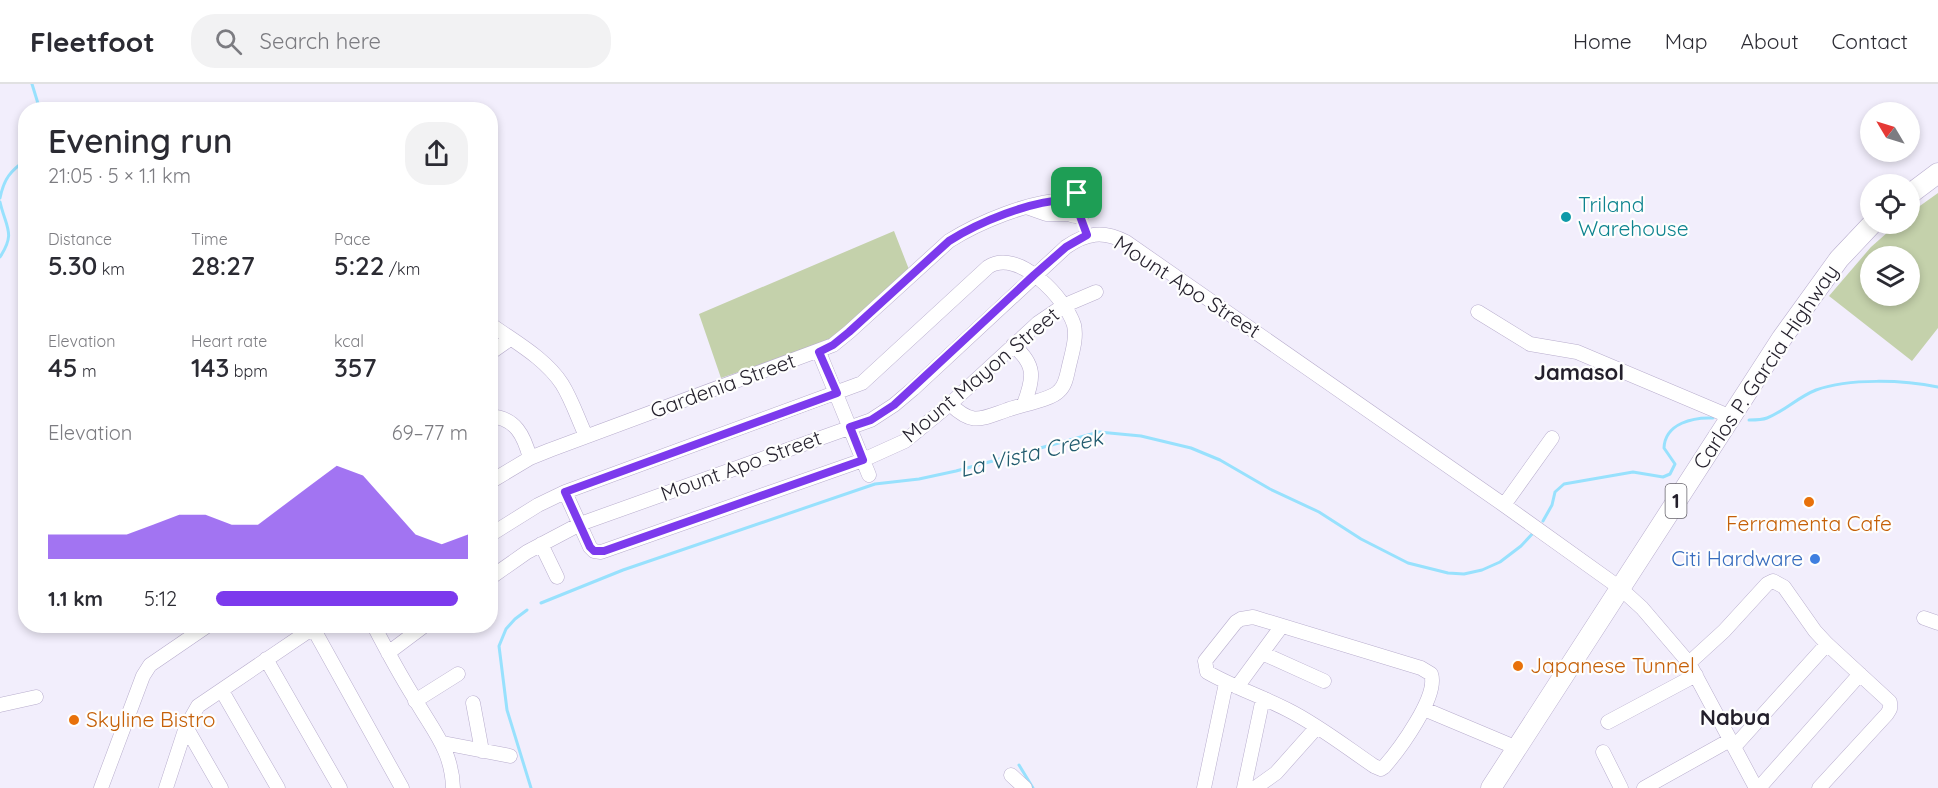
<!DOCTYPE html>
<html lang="en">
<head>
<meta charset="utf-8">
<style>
	:root { --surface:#fff; --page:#f2f2f3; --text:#2b2b33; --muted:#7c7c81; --line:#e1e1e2; --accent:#7c3aed }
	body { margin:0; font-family:Quicksand,sans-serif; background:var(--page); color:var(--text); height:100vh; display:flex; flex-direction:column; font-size:22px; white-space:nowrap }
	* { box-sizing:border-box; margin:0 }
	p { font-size:20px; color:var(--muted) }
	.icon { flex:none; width:33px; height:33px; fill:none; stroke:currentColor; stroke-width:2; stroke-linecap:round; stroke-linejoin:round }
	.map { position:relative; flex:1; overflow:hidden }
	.details { position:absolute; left:18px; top:18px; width:480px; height:531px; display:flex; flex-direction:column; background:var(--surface); border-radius:24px; box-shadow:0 3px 9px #0003 }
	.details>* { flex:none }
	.needle { width:39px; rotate:308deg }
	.controls { position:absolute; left:1860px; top:18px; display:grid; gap:12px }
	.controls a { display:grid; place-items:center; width:60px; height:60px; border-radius:50%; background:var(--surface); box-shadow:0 3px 9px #0003; font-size:30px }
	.pin { position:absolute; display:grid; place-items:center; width:51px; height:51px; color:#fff; margin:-26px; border-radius:12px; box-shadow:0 3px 9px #0006 }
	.round { display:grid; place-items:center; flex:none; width:63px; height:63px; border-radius:24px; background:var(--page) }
	.summary { display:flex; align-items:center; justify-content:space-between; height:102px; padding:0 30px }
	h1 { font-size:33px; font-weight:600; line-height:45px }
	.figures { display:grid; grid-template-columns:repeat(3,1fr); gap:9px; height:102px; padding:6px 30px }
	.figures div { display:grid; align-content:center }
	.figures b { font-size:26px; font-weight:600 }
	.figures small { font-size:16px; font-weight:400 }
	.figures p { font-size:16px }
	.chart { height:168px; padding:12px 30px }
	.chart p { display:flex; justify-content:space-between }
	.chart svg { width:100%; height:108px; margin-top:6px; fill:var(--accent); opacity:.7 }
	ul { padding:0 30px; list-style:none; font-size:20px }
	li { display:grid; grid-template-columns:96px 72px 1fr; align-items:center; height:45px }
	li i { height:15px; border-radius:8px; background:var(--accent) }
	header { display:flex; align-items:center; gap:36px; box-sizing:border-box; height:84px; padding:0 30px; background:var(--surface); border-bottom:2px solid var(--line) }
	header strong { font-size:28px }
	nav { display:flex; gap:33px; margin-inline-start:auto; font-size:21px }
	.search { width:420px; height:54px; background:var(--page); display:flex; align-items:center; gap:15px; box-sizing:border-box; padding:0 21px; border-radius:24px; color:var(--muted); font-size:22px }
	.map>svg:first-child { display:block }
</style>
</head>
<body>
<header>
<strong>Fleetfoot</strong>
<div class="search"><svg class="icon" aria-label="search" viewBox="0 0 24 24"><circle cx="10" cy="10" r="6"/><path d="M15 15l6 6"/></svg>Search here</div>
<nav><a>Home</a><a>Map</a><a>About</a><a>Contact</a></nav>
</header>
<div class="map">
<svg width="1938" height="704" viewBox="0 0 1938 704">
	<rect width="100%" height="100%" fill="#f2eefc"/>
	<!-- green -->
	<path fill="#c4d1ab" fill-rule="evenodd" d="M1938 109V244L1912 277 1829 212 1871 163 1897 140H1910V129ZM1870 172H1910V212H1870Z
		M894 147 910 188 838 251 823 259 721 294 699 230Z"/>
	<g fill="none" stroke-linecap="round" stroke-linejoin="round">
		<!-- stream -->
		<path stroke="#98e1fd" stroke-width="3" d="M32 0 40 26
			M0 114C4 95 10 87 26 76
			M0 118C6 144 16 149 0 173
			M1749 336C1755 336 1762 336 1767 334 1785 327 1798 313 1816 306 1849 294 1904 296 1938 303
			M1543 437 1552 421 1555 408 1564 400 1633 388 1663 393 1670 390 1675 380 1664 364C1665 339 1694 333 1713 334
			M541 519 623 486 875 400 919 395 956 387 1099 348 1141 352 1191 364 1220 376 1270 405 1319 428 1361 455 1408 479 1448 489 1464 490 1482 486 1500 478 1521 462 1534 448
			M527 526 515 535 506 545 499 562 507 626 531 704
			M1019 681 1033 704"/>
		<!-- minor casing -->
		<g stroke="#b8adcd" stroke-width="15">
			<path id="minor" d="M1065 121a11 11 0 1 1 22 0a11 11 0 1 1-22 0Z
				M1029 124 1046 130H1069
				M1478 228 1530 260 1577 268 1731 333
				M490 240C515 258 545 274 562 300 572 316 578 335 586 352
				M1013 261C1036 281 1034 293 1024 320
				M819 268 869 391
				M490 269 510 255
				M490 332C516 334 524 352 530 374
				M490 398 530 374 550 366 833 261 849 248 949 157C979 138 1030 117 1066 116
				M565 408 590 463 594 467 601 468 863 376 905 357 950 320 1038 239 1063 222 1096 208
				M1504 421 1552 354
				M490 451 538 421 565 408 862 299 988 183C1018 163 1066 215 1074 241 1077 254 1072 269 1069 282 1067 290 1066 301 1059 307 1051 316 1020 321 1007 326 980 335 973 342 950 320
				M541 460 557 493
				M490 494 527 468 580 440 871 336 894 321 913 305 1066 163C1086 149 1103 146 1126 158L1504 421 1620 504 1642 524 1689 579 1756 704
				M1253 533 1421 584 1431 590C1439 612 1399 666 1384 683L1381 685 1374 682C1346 663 1318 641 1288 626 1261 612 1233 603 1207 588L1205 577 1236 538 1241 535Z
				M1924 534 1938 539
				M374 542C387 567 400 591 415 615 433 647 452 666 453 704
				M313 544 402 704
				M388 569 424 542
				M1262 569 1324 597
				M266 575 340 704
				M1689 579 1724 547 1767 500 1773 497 1784 503 1815 547 1827 560 1890 618V625L1887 630 1819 704
				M1237 603 1281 543
				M222 607 278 704
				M415 617 458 590
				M473 619 482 667
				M0 621 36 613
				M1424 625 1517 664
				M1608 638 1696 591
				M186 643 221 704
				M443 659 510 672
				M1734 663 1827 560
				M1603 668 1621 704
				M1011 691 1025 704
				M101 704 143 592 150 581 207 542
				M166 704 186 643 198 622 316 542
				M1204 704 1226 599
				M1244 704 1263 614
				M1255 704 1276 689 1317 643
				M1644 704 1730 656
				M1759 704 1860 590"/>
		</g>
		<!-- highway casing -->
		<g stroke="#b8adcd" stroke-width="21">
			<path id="highway" d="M1910 110 1938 89
				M1491 704 1782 254 1839 175 1872 140"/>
		</g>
		<!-- minor -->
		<use href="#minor" stroke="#fff" stroke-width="14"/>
		<!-- highway -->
		<use href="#highway" stroke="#fff" stroke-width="20"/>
	</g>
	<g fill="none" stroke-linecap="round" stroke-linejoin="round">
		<!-- route casing -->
		<g stroke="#fff" stroke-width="12">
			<path id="route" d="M1077 109 1083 111 1087 118 1086 126 1080 132 1087 151 1066 163 1034 191 894 321 871 336 850 343 863 376 604 467H594L590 463 565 408 837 309 819 268 833 261 849 248 949 157C979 138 1030 117 1066 116L1069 112Z"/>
		</g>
		<!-- route -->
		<use href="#route" stroke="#7c3aed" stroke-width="8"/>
	</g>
	<!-- markers -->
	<circle fill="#0f9aa8" stroke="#fefefe" stroke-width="2" cx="1566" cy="133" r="6"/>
	<g fill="#e8710a" stroke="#fefefe" stroke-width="2">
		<circle cx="1809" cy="418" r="6"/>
		<circle cx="1518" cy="582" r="6"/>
		<circle cx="74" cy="636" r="6"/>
	</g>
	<circle fill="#3f7fe0" stroke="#fefefe" stroke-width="2" cx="1815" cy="475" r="6"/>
	<g text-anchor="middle" stroke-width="4.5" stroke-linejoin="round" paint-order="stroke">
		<!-- shield labels -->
		<rect fill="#fefefe" stroke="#65626a" stroke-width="1.5" x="1665.5" y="400" width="21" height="34" rx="4.5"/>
		<g font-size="20" font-weight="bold" fill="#231f2b">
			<text x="1676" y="424">1</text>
		</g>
		<!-- culture labels -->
		<g font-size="21" fill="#0d838f" stroke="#fefefe" text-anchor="start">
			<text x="1578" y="128">Triland<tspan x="1578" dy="24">Warehouse</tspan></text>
		</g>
		<!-- street labels -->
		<g font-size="21" fill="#231f2b" stroke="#fefefe">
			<text transform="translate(1187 203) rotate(33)" y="7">Mount Apo Street</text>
			<text transform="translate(1766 283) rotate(-56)" y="7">Carlos P. Garcia Highway</text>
			<text transform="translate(981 291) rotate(-40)" y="7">Mount Mayon Street</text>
			<text transform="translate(723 302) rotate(-20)" y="7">Gardenia Street</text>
			<text transform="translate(741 382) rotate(-20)" y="7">Mount Apo Street</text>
		</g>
		<!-- food labels -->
		<g font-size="21" fill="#c56008" stroke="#fefefe" text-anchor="start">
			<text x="1809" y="447" text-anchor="middle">Ferramenta Cafe</text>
			<text x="1530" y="589">Japanese Tunnel</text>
			<text x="86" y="643">Skyline Bistro</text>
		</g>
		<!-- shop labels -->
		<g font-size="21" fill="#366cbe" stroke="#fefefe" text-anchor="end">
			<text x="1803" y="482">Citi Hardware</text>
		</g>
		<!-- neighbourhood labels -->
		<g font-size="22" font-weight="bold" fill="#231f2b" stroke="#fefefe">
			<text x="1579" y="296">Jamasol</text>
			<text x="1735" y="641">Nabua</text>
		</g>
		<!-- water labels -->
		<g font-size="22" font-style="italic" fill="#215b6e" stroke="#fefefe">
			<text transform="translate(1031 369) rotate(-13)" y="8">La Vista Creek</text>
		</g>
	</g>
</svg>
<div class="controls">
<a><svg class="needle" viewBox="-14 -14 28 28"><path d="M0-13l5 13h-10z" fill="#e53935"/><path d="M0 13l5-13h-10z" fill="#7c7c81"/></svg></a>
<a><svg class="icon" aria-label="locate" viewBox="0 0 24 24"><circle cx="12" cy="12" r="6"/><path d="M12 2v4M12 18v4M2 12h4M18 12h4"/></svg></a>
<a><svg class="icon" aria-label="layers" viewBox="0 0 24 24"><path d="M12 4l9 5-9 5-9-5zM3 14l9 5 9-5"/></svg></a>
</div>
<div class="pin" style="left:1077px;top:109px;background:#1e9e55"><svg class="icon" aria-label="arrive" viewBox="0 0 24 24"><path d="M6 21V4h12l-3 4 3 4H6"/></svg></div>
<section class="details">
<div class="summary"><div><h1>Evening run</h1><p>21:05 · 5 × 1.1 km</p></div><a class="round"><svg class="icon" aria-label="share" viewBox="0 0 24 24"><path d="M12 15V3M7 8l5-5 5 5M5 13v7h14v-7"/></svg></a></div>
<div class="figures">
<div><p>Distance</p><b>5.30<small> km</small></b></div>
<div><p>Time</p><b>28:27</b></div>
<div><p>Pace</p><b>5:22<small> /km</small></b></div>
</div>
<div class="figures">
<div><p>Elevation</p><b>45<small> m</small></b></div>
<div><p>Heart rate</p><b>143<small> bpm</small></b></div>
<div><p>kcal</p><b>357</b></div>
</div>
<div class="chart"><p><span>Elevation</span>69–77 m</p>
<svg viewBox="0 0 160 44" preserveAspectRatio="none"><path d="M0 44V34L10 34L20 34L30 34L40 30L50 26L60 26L70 30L80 30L90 22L100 14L110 6L120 10L130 22L140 34L150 38L160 34V44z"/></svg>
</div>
<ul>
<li><b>1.1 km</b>5:12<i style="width:96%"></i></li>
</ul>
</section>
</div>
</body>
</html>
